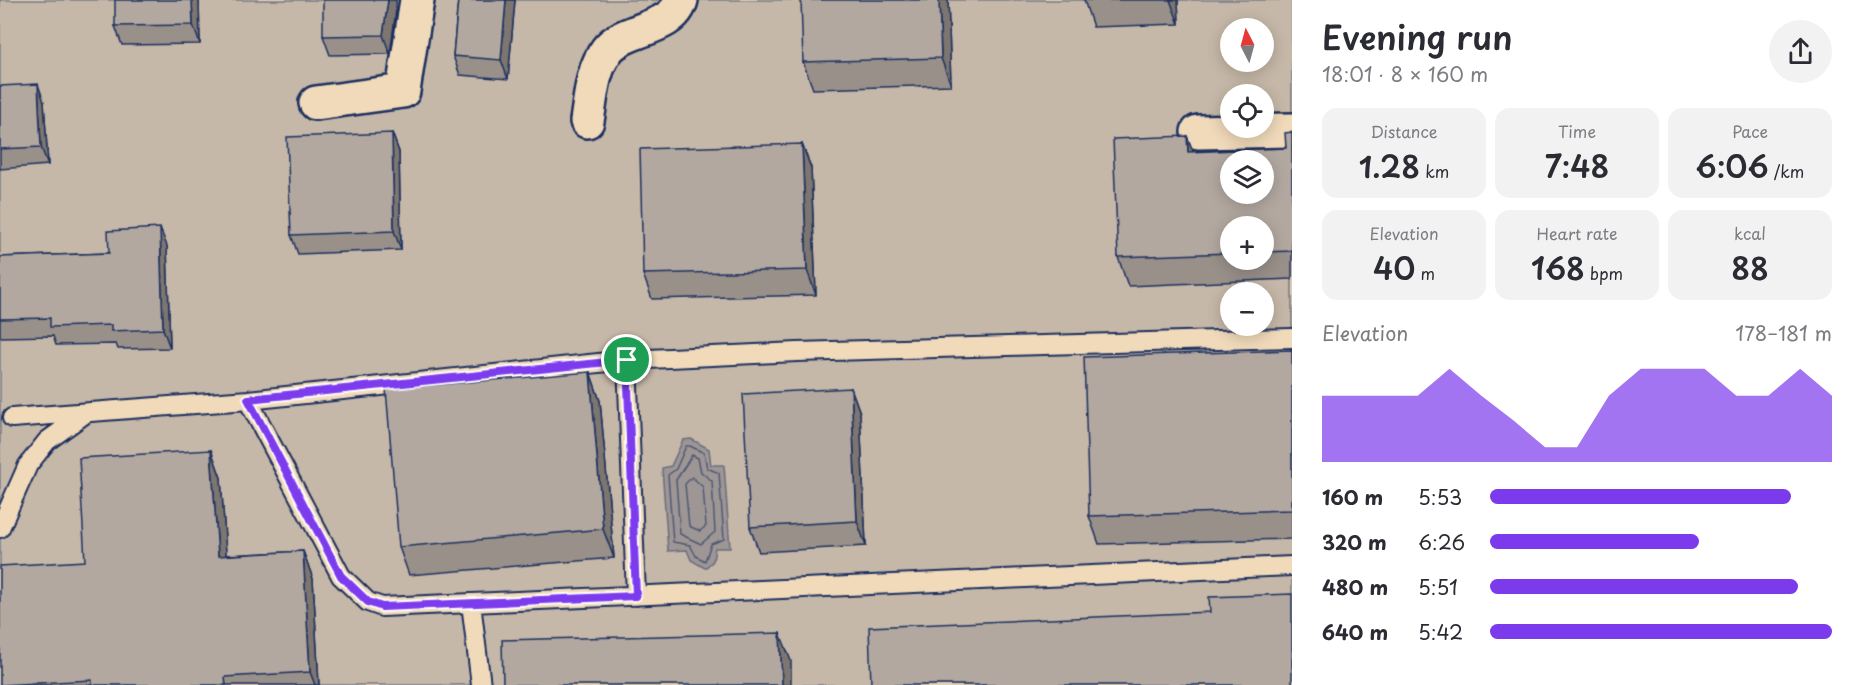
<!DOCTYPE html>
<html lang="en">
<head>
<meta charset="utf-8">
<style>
	:root { --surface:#fff; --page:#f2f2f3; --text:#2b2b33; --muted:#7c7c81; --accent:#7c3aed }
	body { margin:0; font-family:"Playpen Sans",sans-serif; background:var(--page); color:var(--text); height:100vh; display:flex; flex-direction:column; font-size:22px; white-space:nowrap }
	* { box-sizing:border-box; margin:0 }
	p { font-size:20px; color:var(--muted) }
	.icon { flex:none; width:33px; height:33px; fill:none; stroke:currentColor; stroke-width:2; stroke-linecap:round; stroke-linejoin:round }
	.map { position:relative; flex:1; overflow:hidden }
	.panel { display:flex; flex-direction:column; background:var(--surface); width:570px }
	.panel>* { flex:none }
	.needle { width:39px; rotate:354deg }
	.controls { position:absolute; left:1220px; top:18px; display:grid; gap:12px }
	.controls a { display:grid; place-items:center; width:54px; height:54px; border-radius:50%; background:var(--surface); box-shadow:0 3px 15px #0003; font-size:30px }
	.pin { position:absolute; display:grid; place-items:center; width:51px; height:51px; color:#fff; margin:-26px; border:3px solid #fff; border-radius:50%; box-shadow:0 2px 6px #0007 }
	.round { display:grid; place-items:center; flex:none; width:63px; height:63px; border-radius:32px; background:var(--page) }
	.headline { display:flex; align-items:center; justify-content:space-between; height:102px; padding:0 30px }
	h1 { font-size:33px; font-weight:600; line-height:45px }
	.stats { display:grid; grid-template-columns:repeat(3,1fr); gap:9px; height:102px; padding:6px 30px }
	.stats div { display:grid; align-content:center; border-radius:15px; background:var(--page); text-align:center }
	.stats b { font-size:30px; font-weight:600 }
	.stats small { font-size:16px; font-weight:400 }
	.stats p { font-size:16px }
	.chart { height:168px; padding:12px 30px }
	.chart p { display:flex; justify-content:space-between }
	.chart svg { width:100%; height:108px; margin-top:6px; fill:var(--accent); opacity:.7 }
	ul { padding:0 30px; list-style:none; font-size:20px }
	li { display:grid; grid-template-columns:96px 72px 1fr; align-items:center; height:45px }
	li i { height:15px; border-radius:8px; background:var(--accent) }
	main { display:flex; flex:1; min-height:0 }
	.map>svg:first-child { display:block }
</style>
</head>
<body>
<main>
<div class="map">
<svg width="1292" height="685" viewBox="0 0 1292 685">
	<rect width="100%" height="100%" fill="#e4d0b5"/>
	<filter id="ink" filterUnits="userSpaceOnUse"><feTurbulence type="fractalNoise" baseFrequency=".0167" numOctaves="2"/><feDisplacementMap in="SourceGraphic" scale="12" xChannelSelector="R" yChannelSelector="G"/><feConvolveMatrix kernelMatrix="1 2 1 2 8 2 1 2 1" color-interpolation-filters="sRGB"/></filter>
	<g filter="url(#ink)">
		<!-- green -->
		<path fill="#c6b8a8" stroke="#707483" stroke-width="1.5" fill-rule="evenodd" d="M0 0H1292V685H0ZM1230 28H1263V62H1230ZM1230 94H1263V128H1230ZM1230 160H1263V194H1230ZM1230 226H1263V260H1230ZM1230 292H1263V326H1230Z"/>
		<!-- water -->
		<path fill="#9d9695" stroke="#696d7f" stroke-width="1.5" d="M691 439 709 449 711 465H724L730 548H715L713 561 705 568 691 560 687 550 668 551 662 468 671 466 683 440Z"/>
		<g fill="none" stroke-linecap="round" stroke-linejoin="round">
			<!-- shore -->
			<path stroke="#4f5874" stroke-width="1.5" d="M686 446H690L704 453 707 468 719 473 724 539 711 544 705 561 696 556 690 545 673 542 668 475 676 469Z
				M692 455 698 458 701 472 712 481 715 532 701 544 680 534 676 480Z
				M692 477 703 487 706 526 700 531 689 526 685 484Z"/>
			<!-- service casing -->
			<g stroke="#1b2f5e" stroke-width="22">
				<path id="service" d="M627 360 636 596
					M248 400 341 576 368 602 382 607 1292 566
					M12 418 248 400 627 360 797 352 1292 338
					M0 528 28 465 47 441 86 413
					M471 603 481 685"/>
			</g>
			<!-- minor casing -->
			<g stroke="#1b2f5e" stroke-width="38">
				<path id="minor" d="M316 103 403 91 417 0
					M587 121C591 97 592 70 607 50 624 27 673 31 681 0
					M1198 132 1292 130"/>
			</g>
			<!-- service -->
			<use href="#service" stroke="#f1daba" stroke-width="18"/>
			<!-- minor -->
			<use href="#minor" stroke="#f1daba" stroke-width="33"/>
		</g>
		<!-- wall -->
		<path fill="#99908a" stroke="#1b2f5e" stroke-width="1.5" fill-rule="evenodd" d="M199 0 200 44 122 45 115 26Z
			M458 0H515L508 79 460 75 453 56Z
			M948 0 951 85 813 89 803 62Z
			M1084 0H1178L1179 24 1093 27Z
			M396 10 390 54 330 55 323 36Z
			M0 86 44 102 48 165 0 169Z
			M1292 132V279L1128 286 1118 257 1187 136 1193 152 1286 148ZM1230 226H1263V260H1230Z
			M392 133 399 152 401 250 298 254 291 235Z
			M802 144 811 168 816 295 652 299 643 274Z
			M167 246 170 348 118 349 116 344 56 345 53 336 0 337V257L109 253Z
			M1292 350V539L1099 544 1089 516Z
			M590 372 600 401 614 558 409 575 399 547Z
			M851 388 860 413 866 546 759 552 750 527Z
			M211 450 221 478 226 555 303 551 313 579 319 685H0Z"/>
		<!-- shaded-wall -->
		<path fill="#7d7670" stroke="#1b2f5e" stroke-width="1.5" d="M192 0H199L200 44 193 25Z
			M388 0H396V10L390 54 383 35Z
			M506 0H515L508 79 501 60Z
			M939 0H948L951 85 941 58Z
			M1170 0H1178L1179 24Z
			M38 84 44 102 48 165 41 147Z
			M392 133 399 152 401 250 394 231Z
			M1187 136 1198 164 1188 152Z
			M802 144 811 168 816 295 807 270Z
			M160 228 167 246 170 348 163 329Z
			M590 372 600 401 614 558 603 529Z
			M851 388 860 413 866 546 857 521Z
			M211 450 221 478 228 584 218 556Z
			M303 551 313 579 319 685H315L310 672Z
			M780 633 791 661V685H782Z"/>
		<!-- building -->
		<path fill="#b2a8a0" stroke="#1b2f5e" stroke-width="1.5" fill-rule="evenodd" d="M115 0H192L193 25 115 26Z
			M323 0H388L383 35 323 36Z
			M458 0H506L501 60 453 56Z
			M801 0H939L941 58 803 62Z
			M38 84 41 147 0 149V86Z
			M1292 132V251L1263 252V226H1230V253L1118 257 1113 139 1187 136 1188 152 1286 148 1285 133ZM1230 160H1263V194H1230Z
			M392 133 394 231 291 235 287 137Z
			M802 144 807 270 643 274 640 149Z
			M160 228 163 329 111 331V325L50 327V318L0 319V257L109 253 108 231Z
			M1292 350V510L1089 516 1084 357Z
			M590 372 603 529 399 547 386 389Z
			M851 388 857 521 750 527 743 394Z
			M211 450 218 556 303 551 310 672 225 677 226 685H92V680L0 685V566L85 561 79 458Z
			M1292 594V685H871L869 627 1210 612 1209 597Z
			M780 633 782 685H503L502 640Z"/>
	</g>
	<g fill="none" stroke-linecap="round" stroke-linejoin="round" filter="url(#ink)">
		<!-- route casing -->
		<g stroke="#fff" stroke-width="12">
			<path id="route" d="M627 360 636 596 382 607 368 602 341 576 248 399Z"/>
		</g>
		<!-- route -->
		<use href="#route" stroke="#7c3aed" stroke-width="8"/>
	</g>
</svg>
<div class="controls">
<a><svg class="needle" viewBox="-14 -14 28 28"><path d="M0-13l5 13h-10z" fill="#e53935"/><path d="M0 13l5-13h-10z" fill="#7c7c81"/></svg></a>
<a><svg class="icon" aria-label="locate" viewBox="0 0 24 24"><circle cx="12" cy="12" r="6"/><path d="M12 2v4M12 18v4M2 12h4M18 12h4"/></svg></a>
<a><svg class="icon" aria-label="layers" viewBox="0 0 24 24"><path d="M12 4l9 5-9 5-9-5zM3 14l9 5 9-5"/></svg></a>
<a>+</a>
<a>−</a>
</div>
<div class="pin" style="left:627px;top:360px;background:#1e9e55"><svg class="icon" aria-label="arrive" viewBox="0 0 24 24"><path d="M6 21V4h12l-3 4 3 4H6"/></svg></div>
</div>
<section class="panel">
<div class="headline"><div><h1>Evening run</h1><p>18:01 · 8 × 160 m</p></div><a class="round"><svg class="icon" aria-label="share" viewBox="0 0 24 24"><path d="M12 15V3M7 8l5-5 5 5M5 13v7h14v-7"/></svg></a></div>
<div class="stats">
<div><p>Distance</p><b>1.28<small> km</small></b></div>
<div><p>Time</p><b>7:48</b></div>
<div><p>Pace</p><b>6:06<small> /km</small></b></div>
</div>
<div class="stats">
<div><p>Elevation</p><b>40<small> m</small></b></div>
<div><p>Heart rate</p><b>168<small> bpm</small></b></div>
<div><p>kcal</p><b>88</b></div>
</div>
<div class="chart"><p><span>Elevation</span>178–181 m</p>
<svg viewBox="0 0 160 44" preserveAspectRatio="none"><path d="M0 44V17L10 17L20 17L30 17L40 6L50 17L60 27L70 38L80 38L90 17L100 6L110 6L120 6L130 17L140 17L150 6L160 17V44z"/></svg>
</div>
<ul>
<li><b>160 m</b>5:53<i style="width:88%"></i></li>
<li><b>320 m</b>6:26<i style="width:61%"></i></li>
<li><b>480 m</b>5:51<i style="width:90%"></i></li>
<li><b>640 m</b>5:42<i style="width:100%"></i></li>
</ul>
</section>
</main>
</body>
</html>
